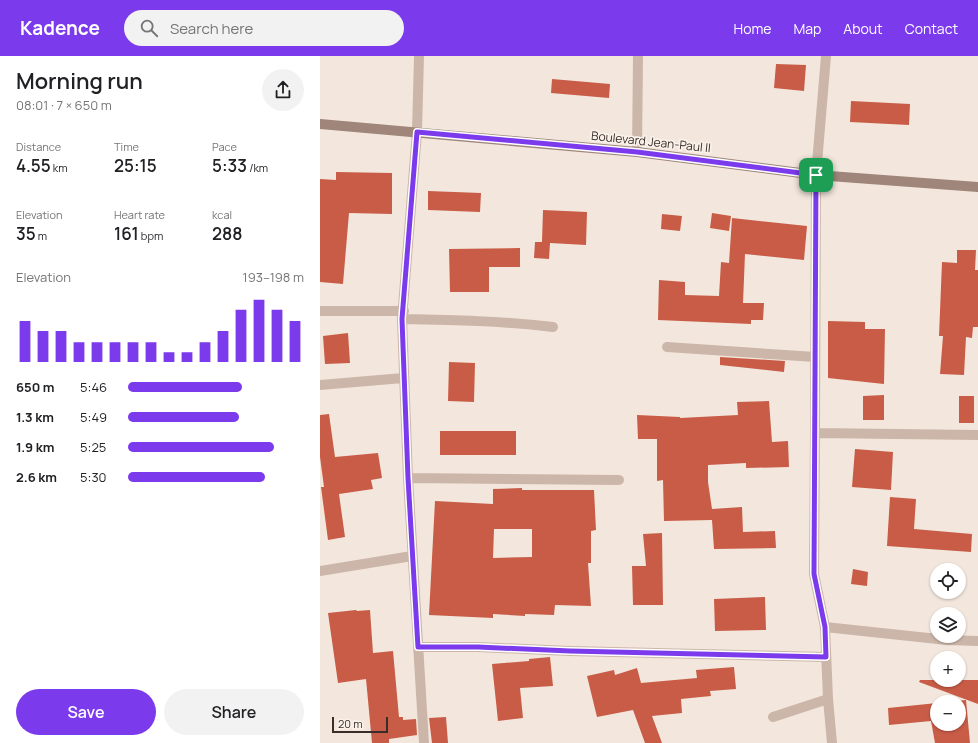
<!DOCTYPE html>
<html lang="en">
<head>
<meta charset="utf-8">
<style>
	:root { --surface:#fff; --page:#f2f2f2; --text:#202124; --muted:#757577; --accent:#7c3aed }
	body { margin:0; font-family:Manrope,sans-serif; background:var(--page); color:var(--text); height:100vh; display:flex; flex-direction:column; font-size:15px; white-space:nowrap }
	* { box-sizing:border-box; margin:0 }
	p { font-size:13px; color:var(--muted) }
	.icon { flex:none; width:22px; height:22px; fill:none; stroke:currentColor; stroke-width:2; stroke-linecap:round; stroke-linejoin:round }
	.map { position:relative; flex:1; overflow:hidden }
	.details { display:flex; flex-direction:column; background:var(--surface); width:320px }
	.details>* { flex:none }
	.fabs { position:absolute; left:610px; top:507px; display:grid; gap:8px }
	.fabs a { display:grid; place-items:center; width:36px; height:36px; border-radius:50%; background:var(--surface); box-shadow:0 1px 3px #0004; font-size:20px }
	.scale { position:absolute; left:12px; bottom:10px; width:56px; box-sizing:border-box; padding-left:4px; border:2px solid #382d29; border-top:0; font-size:11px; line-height:14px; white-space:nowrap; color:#382d29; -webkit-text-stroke:3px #faf2ea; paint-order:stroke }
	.pin { position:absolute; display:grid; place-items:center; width:34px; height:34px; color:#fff; margin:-17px; border-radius:8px; box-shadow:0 2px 6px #0006 }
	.round { display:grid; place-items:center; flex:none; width:42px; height:42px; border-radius:21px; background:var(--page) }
	.headline { display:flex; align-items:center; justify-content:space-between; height:68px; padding:0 16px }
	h1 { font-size:22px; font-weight:600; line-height:30px }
	.stats { display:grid; grid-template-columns:repeat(3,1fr); gap:6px; height:68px; padding:4px 16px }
	.stats div { display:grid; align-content:center }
	.stats b { font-size:17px; font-weight:600 }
	.stats small { font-size:11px; font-weight:400 }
	.stats p { font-size:11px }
	.chart { height:112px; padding:8px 16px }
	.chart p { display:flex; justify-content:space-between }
	.chart svg { width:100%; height:72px; margin-top:4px; stroke:var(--accent); stroke-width:6 }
	.action { display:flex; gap:8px; margin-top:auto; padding:8px 16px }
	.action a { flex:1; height:46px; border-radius:24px; background:var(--accent); color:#fff; font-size:16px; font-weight:600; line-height:46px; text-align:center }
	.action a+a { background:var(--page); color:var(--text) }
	ul { padding:0 16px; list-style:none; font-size:13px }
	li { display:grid; grid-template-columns:64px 48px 1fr; align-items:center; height:30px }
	li i { height:10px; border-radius:5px; background:var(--accent) }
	header { display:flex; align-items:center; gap:24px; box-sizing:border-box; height:56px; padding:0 20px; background:var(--accent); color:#fff }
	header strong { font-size:19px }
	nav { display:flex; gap:22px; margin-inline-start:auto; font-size:14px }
	.search { width:280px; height:36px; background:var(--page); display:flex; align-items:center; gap:10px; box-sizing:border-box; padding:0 14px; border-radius:22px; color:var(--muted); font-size:15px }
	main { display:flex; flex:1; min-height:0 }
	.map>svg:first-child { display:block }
</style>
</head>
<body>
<header>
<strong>Kadence</strong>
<div class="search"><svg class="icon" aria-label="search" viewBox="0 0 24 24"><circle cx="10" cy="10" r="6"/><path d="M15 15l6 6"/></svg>Search here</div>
<nav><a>Home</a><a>Map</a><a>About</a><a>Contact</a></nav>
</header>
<main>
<section class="details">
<div class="headline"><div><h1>Morning run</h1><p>08:01 · 7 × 650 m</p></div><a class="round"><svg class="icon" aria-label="share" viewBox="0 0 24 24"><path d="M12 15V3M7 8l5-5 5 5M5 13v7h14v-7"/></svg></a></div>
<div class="stats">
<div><p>Distance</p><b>4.55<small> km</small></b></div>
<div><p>Time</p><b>25:15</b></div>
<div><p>Pace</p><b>5:33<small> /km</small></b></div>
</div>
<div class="stats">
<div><p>Elevation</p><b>35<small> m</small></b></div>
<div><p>Heart rate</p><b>161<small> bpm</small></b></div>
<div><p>kcal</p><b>288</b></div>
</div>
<div class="chart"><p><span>Elevation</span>193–198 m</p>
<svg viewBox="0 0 160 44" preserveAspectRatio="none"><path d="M5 44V19M15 44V25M25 44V25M35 44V32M45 44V32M55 44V32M65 44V32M75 44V32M85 44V38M95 44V38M105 44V32M115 44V25M125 44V12M135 44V6M145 44V12M155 44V19"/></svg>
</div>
<ul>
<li><b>650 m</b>5:46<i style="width:65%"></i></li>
<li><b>1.3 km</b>5:49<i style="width:63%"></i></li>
<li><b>1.9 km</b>5:25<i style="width:83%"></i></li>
<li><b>2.6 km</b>5:30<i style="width:78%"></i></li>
</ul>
<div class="action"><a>Save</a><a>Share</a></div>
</section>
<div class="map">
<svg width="658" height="687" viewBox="0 0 658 687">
	<rect width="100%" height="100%" fill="#f3e7dd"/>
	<!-- building -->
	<path fill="#c85c46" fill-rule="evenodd" d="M456 8 486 9 484 35 454 32Z
		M232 23 290 28 289 42 231 37Z
		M531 45 590 48 589 69 530 66Z
		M16 116 72 117V158L29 157 23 228 0 226V123L16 124Z
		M108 135 161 137 160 156 108 154Z
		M223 154 267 156 266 189 230 187 229 203 214 202 215 186H222Z
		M392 157 411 160 409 175 390 172Z
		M342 158 362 160 360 175 341 173Z
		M412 162 487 170 484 204 425 198 423 247H444L443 264H431V268L338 264 339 224 365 226V239L399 240 401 206 409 207Z
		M200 192V211H169V236H130L129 193Z
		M637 194H656L655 214H658V271H653L652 282 646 281 644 319 620 318 623 280H619L622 206 637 207Z
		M508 265 545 266V273H565L564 328 508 322Z
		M28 277 30 307 5 308 3 280Z
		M400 301 465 305 464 316 400 309Z
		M129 306 155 307 154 346 128 345Z
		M564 339V364H543V340Z
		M639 340H654V367H639Z
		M449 345 452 386 468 385 469 411 426 412V407L388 409V426L392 453 422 451 423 476 455 475 456 492 394 493 392 464 344 465 343 424 337 425V383H318L317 359 360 361V362L418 359 417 346Z
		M9 358 15 401 58 397 62 422 51 424 53 433 19 438 25 481 8 484 1 431H4L0 401V359Z
		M120 375H196V399H120Z
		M535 393 573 396 571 434 532 431Z
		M202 432V434H274L276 474 271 475V507H268L271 550 235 549 234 559 205 558V560L173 558V562L109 559 115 445 173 448V433ZM174 473H212V501L173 502Z
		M570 441 596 443 594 473 652 478 651 496 567 490Z
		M342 477 343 549H313L312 510H326L323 478Z
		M533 513 548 516 547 530 531 528Z
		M445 541 446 574 395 575 394 543Z
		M36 554 37 555 50 554 53 597 73 595 79 661H83V664L96 663 97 679 69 683V687H52L46 623 18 627 8 557Z
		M230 601 233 630 200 632 203 662 178 665 172 608 209 605V603Z
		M414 611 416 633 390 635 391 640 361 643 362 657 332 660 342 687H325L313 654 277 661 267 620 294 614 295 619 317 612 321 627 377 622 376 614Z
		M600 624H658V648L599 626Z
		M646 644 650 687H615L611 665 569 669 568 652 617 647V668H639V646H624Z
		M126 661 128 687H112L109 662Z"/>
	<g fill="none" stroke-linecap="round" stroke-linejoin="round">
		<!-- street -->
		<path stroke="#ccb6a9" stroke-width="10" d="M99 0 97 76 82 263 88 422 104 687
			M506 0 496 119 495 377 658 379
			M317 96 318 0
			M0 255H84
			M82 263C133 264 183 265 233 271
			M347 291 495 301
			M0 329 83 322
			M495 377 494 518 505 571 508 643 512 687
			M88 422 299 424
			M0 515 92 500
			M505 571 627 584 658 585
			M98 591H158L250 595 506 601
			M453 661 508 643"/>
		<!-- secondary -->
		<path stroke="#9f857a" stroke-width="10" d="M0 68 317 96 496 119 658 131"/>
	</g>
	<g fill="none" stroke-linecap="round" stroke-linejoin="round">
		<!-- route casing -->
		<g stroke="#fff" stroke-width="8">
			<path id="route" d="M97 76 317 96 496 119 494 518 505 571 506 601 250 595 158 591H98L88 422 82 263Z"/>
		</g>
		<!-- route -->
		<use href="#route" stroke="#7c3aed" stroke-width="5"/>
	</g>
	<g text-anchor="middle" stroke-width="3.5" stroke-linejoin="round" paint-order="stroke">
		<!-- street labels -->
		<g font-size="12" fill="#382d29" stroke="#faf2ea">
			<text transform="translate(331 86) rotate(6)" y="4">Boulevard Jean-Paul II</text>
		</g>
	</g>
</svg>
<div class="fabs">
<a><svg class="icon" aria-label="locate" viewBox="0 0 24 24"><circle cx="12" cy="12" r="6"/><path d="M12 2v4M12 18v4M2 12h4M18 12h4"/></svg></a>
<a><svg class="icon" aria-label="layers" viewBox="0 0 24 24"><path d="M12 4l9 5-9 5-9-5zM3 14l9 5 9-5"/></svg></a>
<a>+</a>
<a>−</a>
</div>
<div class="scale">20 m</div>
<div class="pin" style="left:496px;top:119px;background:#1e9e55"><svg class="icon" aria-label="arrive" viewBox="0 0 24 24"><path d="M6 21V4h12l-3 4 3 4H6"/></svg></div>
</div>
</main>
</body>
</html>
